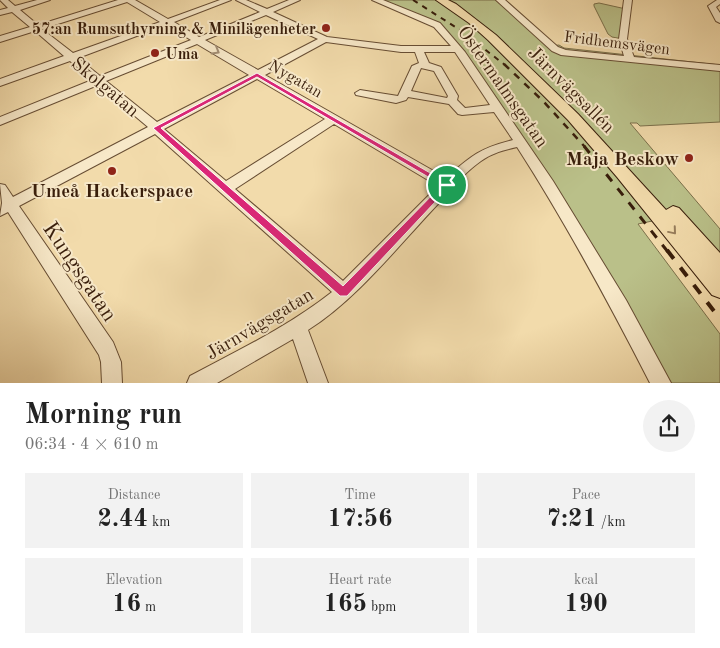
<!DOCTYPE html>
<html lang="en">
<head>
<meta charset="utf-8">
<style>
	:root { --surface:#fff; --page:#f2f2f2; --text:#222; --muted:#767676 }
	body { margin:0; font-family:"Old Standard TT",serif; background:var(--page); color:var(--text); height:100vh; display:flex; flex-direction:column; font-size:19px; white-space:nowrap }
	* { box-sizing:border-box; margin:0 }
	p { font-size:16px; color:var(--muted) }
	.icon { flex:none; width:28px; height:28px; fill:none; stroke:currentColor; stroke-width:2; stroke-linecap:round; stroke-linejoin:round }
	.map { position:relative; height:383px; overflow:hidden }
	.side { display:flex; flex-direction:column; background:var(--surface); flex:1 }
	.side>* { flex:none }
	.pin { position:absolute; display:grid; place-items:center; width:42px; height:42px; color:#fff; margin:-21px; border:2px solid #fff; border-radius:50%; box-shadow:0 1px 5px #0007 }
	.round { display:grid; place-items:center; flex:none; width:52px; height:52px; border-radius:26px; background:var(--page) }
	.head { display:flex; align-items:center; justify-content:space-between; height:85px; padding:0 25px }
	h1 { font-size:28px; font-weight:700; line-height:38px }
	.metrics { display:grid; grid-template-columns:repeat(3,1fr); gap:8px; height:85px; padding:5px 25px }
	.metrics div { display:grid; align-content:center; border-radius:0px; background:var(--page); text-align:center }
	.metrics b { font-size:25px; font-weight:700 }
	.metrics small { font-size:14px; font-weight:400 }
	.metrics p { font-size:14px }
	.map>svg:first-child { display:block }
</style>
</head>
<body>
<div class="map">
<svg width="720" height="383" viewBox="0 0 720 383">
	<rect width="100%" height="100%" fill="#f2dbab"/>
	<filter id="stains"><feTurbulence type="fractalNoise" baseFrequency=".004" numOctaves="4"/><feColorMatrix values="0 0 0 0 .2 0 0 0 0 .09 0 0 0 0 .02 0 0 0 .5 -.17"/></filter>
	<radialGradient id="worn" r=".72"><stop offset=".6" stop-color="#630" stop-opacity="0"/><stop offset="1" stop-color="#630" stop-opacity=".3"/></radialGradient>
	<!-- green -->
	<path fill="#bac089" stroke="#7a6f4a" d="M376 0H500L551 46 559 45 564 48 720 65V122L640 126 637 123H630L720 229V267L676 216 638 224 720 334V383H661L548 184 441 28Z
		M599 3 626 9 623 39 612 37 608 34 594 6V4Z"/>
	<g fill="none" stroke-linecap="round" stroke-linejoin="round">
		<!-- minor casing -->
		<g stroke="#674d33" stroke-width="2">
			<path id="minor" d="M0 0H8L15 6 37 0H50L20 10 38 25 118 0H135L168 19 220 0H231L174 22 199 37 260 12 236 0H246L267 9 289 0H300L273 12 327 37 401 46H451L434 27 372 0H383L440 23 465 52 553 181 626 300 671 383H650C609 303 566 223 517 147 504 150 492 153 481 161 465 172 451 189 438 204 399 245 356 300 308 330L328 383H308L293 339 217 383H187L190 376C239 350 289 326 332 292L155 134 19 206 113 342 121 362 122 383H102L101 362 99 355 8 212 0 216 2 203 0 184 5 185 13 197 148 127 98 85 0 125V117L92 80 70 61 0 86V79L64 56 35 31 0 42V36L30 27 12 12 0 15V10L8 8ZM127 2 160 22 73 53 42 29ZM266 15 318 39 258 70 205 40ZM166 25 191 40 100 76 78 58ZM326 42 401 52H415L419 63 412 66 398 96 360 90 355 93 356 95 396 103 406 100 408 97 449 104 458 114 462 115 494 112 513 140C480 148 471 156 446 178L265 75ZM197 44 249 75 157 122 106 81ZM424 52H455L490 105 465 108 457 100 458 96 441 67 429 63ZM421 68 434 71 448 96 447 98 411 91ZM257 79 325 119 226 181 164 129ZM334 124 438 186 343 281 235 189Z
				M496 0H505L558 47 566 50 624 56 619 39 624 0H632L627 39 634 57 720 65V71L561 55 552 51Z
				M717 0H720V4L716 7 720 13V23L716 21 708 6Z"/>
		</g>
		<!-- major casing -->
		<g stroke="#391e0b" stroke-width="2">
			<path id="major" d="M436 0H448L456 4 496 35 578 114 666 210 673 206 679 208 720 253V298L712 295 617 177 568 120 488 40 469 23Z"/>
		</g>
		<!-- minor -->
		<use href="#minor" fill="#f7e8c8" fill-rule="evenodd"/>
		<!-- major -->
		<use href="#major" fill="#f2dbab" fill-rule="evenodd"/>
		<!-- rail-far3 -->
		<path stroke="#391e0b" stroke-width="2" stroke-dasharray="5.5 5.5" stroke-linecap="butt" d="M413 0 460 30 505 65"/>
		<!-- rail-far2 -->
		<path stroke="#391e0b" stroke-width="2.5" stroke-dasharray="7 7" stroke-linecap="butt" d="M504 64 544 102 585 147"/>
		<!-- rail-far1 -->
		<path stroke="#391e0b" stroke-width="3" stroke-dasharray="9 9" stroke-linecap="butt" d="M584 146 668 252"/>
		<!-- rail -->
		<path stroke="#391e0b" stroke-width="4" stroke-dasharray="11 11" stroke-linecap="butt" d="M667 250 720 319"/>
	</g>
	<!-- one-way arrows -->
	<defs><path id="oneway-chevron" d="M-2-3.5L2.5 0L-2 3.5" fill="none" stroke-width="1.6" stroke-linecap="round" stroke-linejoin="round" transform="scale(1.25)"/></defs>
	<use stroke="#a28d73" href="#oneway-chevron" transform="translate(216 51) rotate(30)"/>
	<use stroke="#967c5b" href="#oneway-chevron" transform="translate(673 231) rotate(50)"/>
	<!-- route -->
	<path fill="#db2777" stroke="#fff" fill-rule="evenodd" d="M257 73 451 185 347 296H340L153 128ZM257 77 442 185 343 286 161 128Z"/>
	<!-- markers -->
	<g fill="#8f2418" stroke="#f7e8c8" stroke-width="2">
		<circle cx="326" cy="28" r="5"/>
		<circle cx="155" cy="53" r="5"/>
		<circle cx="689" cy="158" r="5"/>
		<circle cx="112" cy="171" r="5"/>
	</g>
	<g text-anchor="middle" stroke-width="4" stroke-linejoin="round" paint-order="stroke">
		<!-- far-poi labels -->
		<g font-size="16" font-weight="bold" fill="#391e0b" stroke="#f7e8c8" text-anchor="end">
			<text x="316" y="34">57:an Rumsuthyrning &amp; Minilägenheter</text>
			<text x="165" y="59" text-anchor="start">Uma</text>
		</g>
		<!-- far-street labels -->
		<g font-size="16" fill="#391e0b" stroke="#f7e8c8">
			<text transform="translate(617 42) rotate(7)" y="6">Fridhemsvägen</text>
			<text transform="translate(296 78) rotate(30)" y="6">Nygatan</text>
		</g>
		<!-- street labels -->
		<g font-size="19" fill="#391e0b" stroke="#f7e8c8">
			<text transform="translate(106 86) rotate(40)" y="7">Skolgatan</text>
			<text transform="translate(504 86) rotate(55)" y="7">Östermalmsgatan</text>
			<text transform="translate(572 89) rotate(45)" y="7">Järnvägsallén</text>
			<text transform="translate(259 323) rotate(-31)" y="7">Järnvägsgatan</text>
		</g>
		<!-- poi labels -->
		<g font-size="19" font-weight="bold" fill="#391e0b" stroke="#f7e8c8" text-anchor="end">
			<text x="679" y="165">Maja Beskow</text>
			<text x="112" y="197" text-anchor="middle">Umeå Hackerspace</text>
		</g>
		<!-- near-street labels -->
		<g font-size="22" fill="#391e0b" stroke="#f7e8c8">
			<text transform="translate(81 271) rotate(56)" y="8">Kungsgatan</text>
		</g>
	</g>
	<rect width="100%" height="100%" filter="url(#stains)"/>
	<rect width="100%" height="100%" fill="url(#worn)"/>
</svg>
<div class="pin" style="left:447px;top:185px;background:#1e9e55"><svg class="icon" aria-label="arrive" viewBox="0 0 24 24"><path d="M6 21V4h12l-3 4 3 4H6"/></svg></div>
</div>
<section class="side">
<div class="head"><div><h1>Morning run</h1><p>06:34 · 4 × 610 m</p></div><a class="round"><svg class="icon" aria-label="share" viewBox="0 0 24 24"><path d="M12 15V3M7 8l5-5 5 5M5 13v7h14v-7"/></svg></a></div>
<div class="metrics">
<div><p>Distance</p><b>2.44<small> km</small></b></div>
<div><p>Time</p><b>17:56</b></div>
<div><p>Pace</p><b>7:21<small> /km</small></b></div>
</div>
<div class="metrics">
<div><p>Elevation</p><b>16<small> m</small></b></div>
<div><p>Heart rate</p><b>165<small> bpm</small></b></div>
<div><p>kcal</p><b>190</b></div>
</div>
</section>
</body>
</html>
